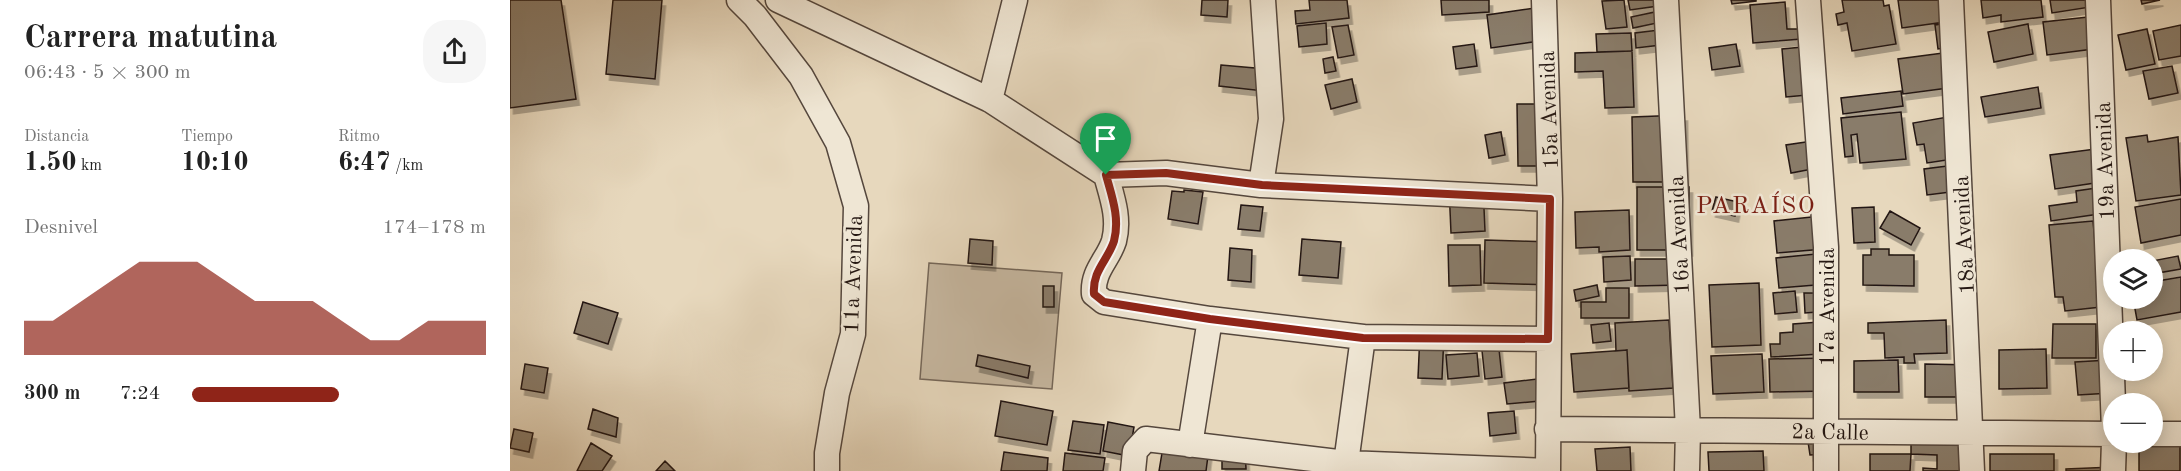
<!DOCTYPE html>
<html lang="es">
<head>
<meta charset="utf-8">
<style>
	:root { --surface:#fff; --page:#f6f6f6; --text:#222; --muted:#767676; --accent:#8f2418 }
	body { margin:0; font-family:"Old Standard TT",serif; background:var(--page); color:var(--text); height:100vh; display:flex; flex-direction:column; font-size:22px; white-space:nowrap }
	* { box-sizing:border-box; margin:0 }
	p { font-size:20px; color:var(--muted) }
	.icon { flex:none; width:33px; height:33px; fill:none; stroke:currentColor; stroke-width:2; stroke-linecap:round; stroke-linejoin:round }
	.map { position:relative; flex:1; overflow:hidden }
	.panel { display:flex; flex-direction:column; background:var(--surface); width:510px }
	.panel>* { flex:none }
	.buttons { position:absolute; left:1593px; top:249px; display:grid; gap:12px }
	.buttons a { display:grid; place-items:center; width:60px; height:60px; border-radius:50%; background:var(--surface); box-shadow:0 3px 15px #0003; font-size:30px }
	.pin { position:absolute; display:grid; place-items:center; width:51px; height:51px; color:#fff; margin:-62px -26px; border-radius:50% 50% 50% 0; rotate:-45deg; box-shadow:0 0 6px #0007 }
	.pin .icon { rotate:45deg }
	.round { display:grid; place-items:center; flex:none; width:63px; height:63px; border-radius:24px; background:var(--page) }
	.summary { display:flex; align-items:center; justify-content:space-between; height:102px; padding:0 24px }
	h1 { font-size:33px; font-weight:800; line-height:45px }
	.stats { display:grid; grid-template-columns:repeat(3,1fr); gap:9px; height:102px; padding:6px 24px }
	.stats div { display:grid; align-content:center }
	.stats b { font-size:26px; font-weight:800 }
	.stats small { font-size:16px; font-weight:400 }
	.stats p { font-size:16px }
	.chart { height:168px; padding:12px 24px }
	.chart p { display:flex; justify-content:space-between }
	.chart svg { width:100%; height:108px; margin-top:6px; fill:var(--accent); opacity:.7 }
	ul { padding:0 24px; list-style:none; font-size:20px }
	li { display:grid; grid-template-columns:96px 72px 1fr; align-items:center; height:45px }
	li i { height:15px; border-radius:8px; background:var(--accent) }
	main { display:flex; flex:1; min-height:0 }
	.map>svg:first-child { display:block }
</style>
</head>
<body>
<main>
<section class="panel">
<div class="summary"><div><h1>Carrera matutina</h1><p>06:43 · 5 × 300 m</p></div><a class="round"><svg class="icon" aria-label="share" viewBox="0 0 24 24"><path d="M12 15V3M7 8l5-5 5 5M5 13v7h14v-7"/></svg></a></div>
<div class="stats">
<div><p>Distancia</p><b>1.50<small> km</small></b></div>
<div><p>Tiempo</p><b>10:10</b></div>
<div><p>Ritmo</p><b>6:47<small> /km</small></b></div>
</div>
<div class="chart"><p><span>Desnivel</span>174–178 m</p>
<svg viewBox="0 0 160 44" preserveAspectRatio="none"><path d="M0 44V30L10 30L20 22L30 14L40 6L50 6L60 6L70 14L80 22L90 22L100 22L110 30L120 38L130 38L140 30L150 30L160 30V44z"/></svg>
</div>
<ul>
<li><b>300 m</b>7:24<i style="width:50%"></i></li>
</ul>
</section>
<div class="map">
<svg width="1671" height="471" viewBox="0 0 1671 471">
	<defs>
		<filter id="shadow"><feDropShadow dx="3.5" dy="6" stdDeviation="0" flood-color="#0004"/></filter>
	</defs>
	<rect width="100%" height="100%" fill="#e7d8bd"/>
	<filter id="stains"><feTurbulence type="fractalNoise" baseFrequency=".00333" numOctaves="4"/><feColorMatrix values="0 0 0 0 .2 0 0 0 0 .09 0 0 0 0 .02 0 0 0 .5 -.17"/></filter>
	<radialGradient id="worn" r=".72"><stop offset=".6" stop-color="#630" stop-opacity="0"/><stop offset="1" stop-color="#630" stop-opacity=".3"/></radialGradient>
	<!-- green -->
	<path fill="#c6b7a0" stroke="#756759" stroke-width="1.5" d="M419 263 552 273 542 389 410 379Z"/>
	<!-- building -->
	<path fill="#897b6b" stroke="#241712" stroke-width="1.5" filter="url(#shadow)" d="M0 0H51L66 99 0 108Z
		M103 0H152L145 79 96 74Z
		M692 0H718L717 17 691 15Z
		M799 0H837L839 18 786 24 785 11 800 10Z
		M931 0H979V12L932 15Z
		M1114 0 1117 27 1096 29 1092 1Z
		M1118 0H1154L1155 5 1120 10Z
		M1221 0H1246V1L1222 4Z
		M1332 0H1373L1374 6 1379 5 1386 44 1342 51 1337 23 1328 25 1326 14 1334 12Z
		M1388 0H1446L1449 20 1392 28Z
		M1471 0H1531L1533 17 1491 22V15L1473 18Z
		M1540 0H1586L1587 6 1542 13Z
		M1631 0H1650L1632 4Z
		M1301 1 1304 38 1243 43 1240 5 1275 2 1277 29H1288L1286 2Z
		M1025 8 1029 41 981 48 977 15Z
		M1145 12 1147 23 1123 28 1121 17Z
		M1587 16 1591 48 1537 55 1533 22Z
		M1445 22 1448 46 1428 49 1425 25Z
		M816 23 817 44 789 47 787 26Z
		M1518 24 1523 54 1484 62 1478 32Z
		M838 25 844 55 828 58 822 27Z
		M1671 25V56L1649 60 1643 31Z
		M1637 29 1645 64 1616 70 1608 35Z
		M1149 30 1151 45 1126 48 1125 33Z
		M1121 33 1122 51 1087 52 1086 34Z
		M964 44 967 66 946 69 943 47Z
		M1226 44 1230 66 1202 70 1199 48Z
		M1303 46 1308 94 1276 97 1272 49Z
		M1122 51 1124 107 1095 108 1093 71 1065 72V53Z
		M1448 51 1453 86 1393 94 1388 59Z
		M823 57 826 71 815 73 813 59Z
		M711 65 756 69 754 91 709 86Z
		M1662 66 1668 93 1639 99 1633 71Z
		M842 79 847 102 821 109 815 85Z
		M1528 87 1531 108 1475 117 1471 97Z
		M1391 91 1393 106 1333 114 1331 98Z
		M1007 104H1042V166H1008Z
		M1391 112 1396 159 1350 163 1347 134 1341 135 1343 156 1335 157 1331 118Z
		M1174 115 1175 182H1123L1122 117Z
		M1449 115 1456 157 1417 163 1414 144 1407 145 1403 123Z
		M991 132 995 155 979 158 975 135Z
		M1637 135 1638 142 1668 137 1671 195 1626 201 1616 138Z
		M1309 140 1313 167 1281 173 1276 145Z
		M1593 148 1598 181 1545 189 1540 155Z
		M1453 164 1456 190 1417 195 1414 169Z
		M973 186 975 231 941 233 939 187Z
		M1127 187H1179V250H1127Z
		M1593 187 1596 213 1541 221 1539 206 1567 202 1566 191Z
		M674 190 693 192 688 224 658 219 662 191 674 192Z
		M1206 197 1228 202 1225 216 1202 211Z
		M1671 199V235L1631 243 1625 207Z
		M731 205 753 207 750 231 728 229Z
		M1364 207 1365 242 1344 243 1342 208Z
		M1119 210 1120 250 1089 252V247L1066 248 1065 212Z
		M1380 211 1410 228 1401 245 1370 228Z
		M1311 216 1314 249 1267 253 1264 221Z
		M1583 221 1591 307 1555 311 1553 297H1545L1539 225Z
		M460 239 483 241 482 265 458 263Z
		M792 239 831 242 828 278 789 275Z
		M975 240 1046 242 1044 285 974 283Z
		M938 245H970L971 285 939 286Z
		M720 248 742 250 741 282 718 280Z
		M1361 249H1379V255H1404V286L1353 285V255H1361Z
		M1316 253 1318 284 1269 288 1266 258Z
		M1120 256 1121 280 1094 282 1093 257Z
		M1668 256 1671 269 1642 274V261Z
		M1125 259H1171V285L1125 286Z
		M1671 277V312L1627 320 1623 298H1642V282Z
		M1249 283 1251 345 1202 347 1199 285Z
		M1087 285 1089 296 1066 301 1064 290Z
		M533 286H544V307H533Z
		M1096 288H1119V318H1071V302H1096Z
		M1285 291 1287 312 1265 314 1263 293Z
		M1294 293H1306L1307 312 1295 313Z
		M73 302 108 313 98 344 64 333Z
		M1159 320 1163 388 1119 391 1117 350 1106 351 1105 323Z
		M1436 320 1437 353 1404 354 1405 363H1394V357L1375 358 1374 333H1358V323Z
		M1309 322 1310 354 1261 357 1260 344H1270V333L1283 332V324Z
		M1099 323 1101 341 1083 343 1081 325Z
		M1543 324H1586V358H1542Z
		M910 333 934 334 932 379 908 378Z
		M988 340 992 377 975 379 971 341Z
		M1536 349 1537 388 1489 389V350Z
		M1117 350 1119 388 1064 392 1061 354Z
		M967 353 969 376 938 379 936 355Z
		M1252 354 1254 392 1203 394 1201 356Z
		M468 355 520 366 518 378 466 366Z
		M1318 358V391L1260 392 1259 359Z
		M1388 360 1389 392H1344V361Z
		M1599 360 1601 393 1568 395 1565 362Z
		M15 364 38 368 34 393 11 389Z
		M1415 364 1464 365V397H1415Z
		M1027 379 1030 401 997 404 994 383Z
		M491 401 543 411 537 445 485 436Z
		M83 409 108 418 106 437 78 429Z
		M1004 411 1006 433 980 436 978 413Z
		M563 421 594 425 590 454 558 450Z
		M598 422 624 427 619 456 593 451Z
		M4 429 23 433 19 452 0 448Z
		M1401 434H1464V471H1413V468L1427 469V455L1401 454Z
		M1297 435 1316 454 1300 455Z
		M654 441 699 448 696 471H649Z
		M1670 441V471H1629V442Z
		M81 443 102 456 92 471H67Z
		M712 446H735L736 469H712Z
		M1120 447 1121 471H1087L1085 449Z
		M1253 451 1254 471H1199L1198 452Z
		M494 452 538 458 537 471H491Z
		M555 453 595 458 593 471H553Z
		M1360 454H1401L1400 471H1360Z
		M1480 454H1544V471H1480Z
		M155 461 165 471H146Z
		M1604 467V471H1556V469Z"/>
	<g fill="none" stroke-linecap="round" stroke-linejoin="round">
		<!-- minor casing -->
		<g stroke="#55473d" stroke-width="27">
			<path id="minor" d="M229 0 245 16 291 76 328 143 346 206 343 334 327 393 317 453V471
				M268 0 480 100 596 175 656 173 751 185 1040 199
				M1034 0 1040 199 1038 471
				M1156 0 1178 430 1177 471
				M1298 0 1316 247V471
				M1441 0 1462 471
				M1588 0 1604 430
				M480 100 505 0
				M596 175C602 197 610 218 604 241 598 260 582 271 584 294L594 302 700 319 853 337 1038 339
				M751 185 761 119 753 0
				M1037 429 1604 434
				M1642 434H1671
				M680 445 700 319
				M836 463 853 337
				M623 471 625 451 636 439 836 463 1038 471
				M1603 471 1604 442"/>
		</g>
		<!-- minor -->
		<use href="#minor" stroke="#efe6d4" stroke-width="24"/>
	</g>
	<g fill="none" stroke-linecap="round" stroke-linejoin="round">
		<!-- route casing -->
		<g stroke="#fff" stroke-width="12">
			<path id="route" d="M656 173 752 185 1040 199 1038 339 853 338 700 319 594 302 584 294C582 271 598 260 604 241 610 218 602 197 596 175Z"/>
		</g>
		<!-- route -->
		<use href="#route" stroke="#8f2418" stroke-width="8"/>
	</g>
	<g text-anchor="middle" stroke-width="5" stroke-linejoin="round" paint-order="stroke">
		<!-- street labels -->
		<g font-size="22" fill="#241712" stroke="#efe6d4">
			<text transform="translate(1038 110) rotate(-92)" y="8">15a Avenida</text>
			<text transform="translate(1594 161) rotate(-92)" y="8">19a Avenida</text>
			<text transform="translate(1168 235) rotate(-93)" y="8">16a Avenida</text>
			<text transform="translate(1453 235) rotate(-93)" y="8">18a Avenida</text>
			<text transform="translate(342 274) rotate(-88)" y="8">11a Avenida</text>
			<text transform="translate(1316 307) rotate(-90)" y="8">17a Avenida</text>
			<text transform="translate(1320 431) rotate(1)" y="8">2a Calle</text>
		</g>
		<!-- neighbourhood labels -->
		<g font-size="24" letter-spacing="1.5" fill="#7a1f14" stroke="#efe6d4">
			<text x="1246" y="213">PARAÍSO</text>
		</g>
	</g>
	<rect width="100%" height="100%" filter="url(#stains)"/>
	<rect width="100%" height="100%" fill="url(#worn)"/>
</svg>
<div class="buttons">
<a><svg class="icon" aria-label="layers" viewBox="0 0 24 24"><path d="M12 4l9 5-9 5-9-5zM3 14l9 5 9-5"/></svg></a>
<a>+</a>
<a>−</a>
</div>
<div class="pin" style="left:596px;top:175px;background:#1e9e55"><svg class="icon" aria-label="arrive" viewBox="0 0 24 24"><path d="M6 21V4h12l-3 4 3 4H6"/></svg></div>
</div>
</main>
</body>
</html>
